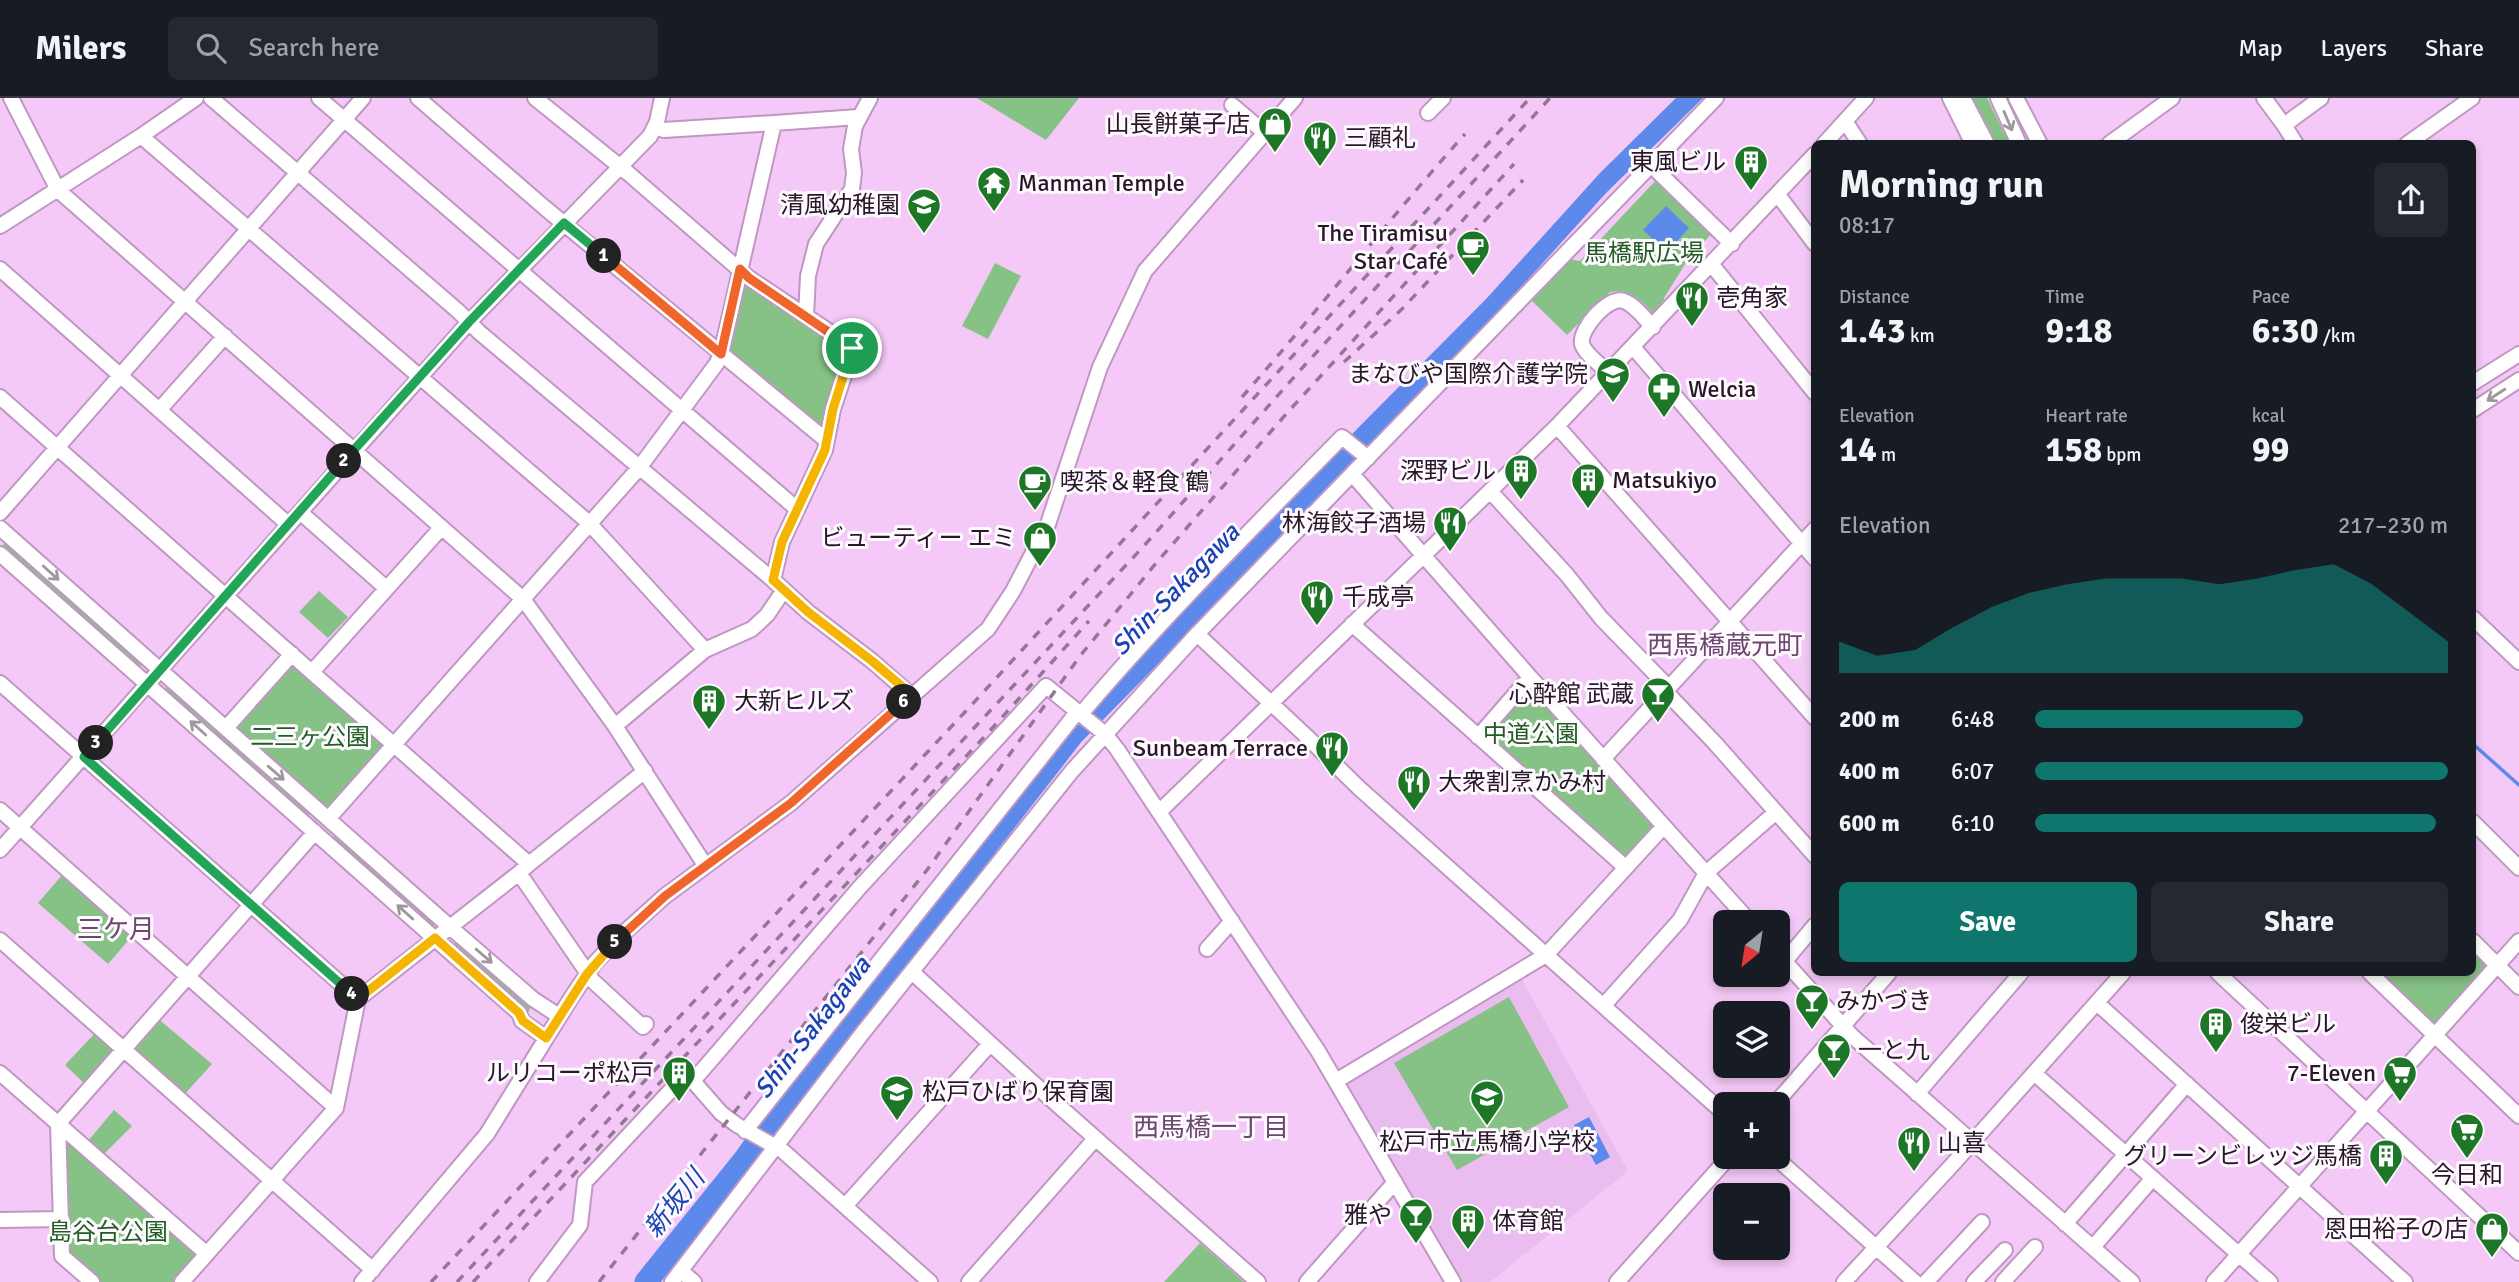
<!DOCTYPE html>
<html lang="en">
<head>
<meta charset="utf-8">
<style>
	:root { --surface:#171b24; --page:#242831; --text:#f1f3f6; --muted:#9ea1a6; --line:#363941; --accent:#0f766e }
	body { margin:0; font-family:Signika,"Noto Sans JP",sans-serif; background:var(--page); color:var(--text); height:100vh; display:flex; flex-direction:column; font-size:26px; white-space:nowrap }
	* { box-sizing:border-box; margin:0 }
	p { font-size:23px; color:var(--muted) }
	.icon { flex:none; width:38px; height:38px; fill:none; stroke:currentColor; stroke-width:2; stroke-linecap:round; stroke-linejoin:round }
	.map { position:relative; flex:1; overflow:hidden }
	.drawer { position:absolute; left:1811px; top:42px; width:665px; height:836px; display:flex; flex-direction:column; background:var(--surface); border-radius:10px; box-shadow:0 4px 10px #0003 }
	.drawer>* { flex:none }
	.needle { width:46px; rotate:210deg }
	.buttons { position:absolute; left:1713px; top:812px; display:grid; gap:14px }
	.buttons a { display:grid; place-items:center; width:77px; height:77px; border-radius:10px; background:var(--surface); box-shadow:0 4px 10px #0003; font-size:35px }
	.pin { position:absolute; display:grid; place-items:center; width:60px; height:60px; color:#fff; margin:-30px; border:4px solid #fff; border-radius:50%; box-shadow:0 2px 7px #0007 }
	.km { position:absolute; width:35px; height:35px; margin:-18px; border-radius:50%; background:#222; color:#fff; font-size:19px; line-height:35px; text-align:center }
	.round { display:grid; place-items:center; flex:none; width:74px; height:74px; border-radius:10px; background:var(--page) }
	.summary { display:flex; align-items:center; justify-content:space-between; height:119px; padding:0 28px }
	h1 { font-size:38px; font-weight:700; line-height:52px }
	.stats { display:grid; grid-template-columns:repeat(3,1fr); gap:10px; height:119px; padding:7px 28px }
	.stats div { display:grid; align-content:center }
	.stats b { font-size:35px; font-weight:700 }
	.stats small { font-size:19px; font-weight:400 }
	.stats p { font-size:19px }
	.chart { height:196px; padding:14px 28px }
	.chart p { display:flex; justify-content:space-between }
	.chart svg { width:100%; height:126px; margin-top:7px; fill:var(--accent); opacity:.7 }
	.primary-button { display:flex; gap:14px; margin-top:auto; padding:14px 28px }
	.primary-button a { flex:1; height:80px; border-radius:10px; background:var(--accent); color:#fff; font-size:28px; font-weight:700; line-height:80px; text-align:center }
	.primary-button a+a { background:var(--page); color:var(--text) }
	ul { padding:0 28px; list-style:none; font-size:23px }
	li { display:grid; grid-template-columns:112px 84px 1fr; align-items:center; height:52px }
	li i { height:18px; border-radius:9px; background:var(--accent) }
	header { display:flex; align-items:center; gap:42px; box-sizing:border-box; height:98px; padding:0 35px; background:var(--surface); border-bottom:2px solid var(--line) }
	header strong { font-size:33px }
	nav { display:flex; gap:38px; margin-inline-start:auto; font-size:24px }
	.search { width:490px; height:63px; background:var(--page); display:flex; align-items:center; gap:18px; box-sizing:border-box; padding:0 24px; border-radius:10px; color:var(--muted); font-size:26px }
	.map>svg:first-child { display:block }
</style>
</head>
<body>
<header>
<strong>Milers</strong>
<div class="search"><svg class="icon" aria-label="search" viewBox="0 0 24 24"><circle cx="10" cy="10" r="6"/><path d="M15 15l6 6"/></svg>Search here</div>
<nav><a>Map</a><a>Layers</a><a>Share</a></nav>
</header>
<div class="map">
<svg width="2519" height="1184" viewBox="0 0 2519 1184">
	<rect width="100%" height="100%" fill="#f4c9f7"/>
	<!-- built -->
	<path fill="#ebbcef" d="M1521 880 1628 1073 1490 1184H1462L1344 984Z"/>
	<!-- green -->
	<path fill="#86c286" d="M977 0H1079L1046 42Z
		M1971 0H1987L2009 45H1994Z
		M1659 79 1712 135 1687 163 1664 200V207L1655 217C1641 203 1631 190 1610 194L1567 237 1529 200 1568 161 1580 163Z
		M995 165 1021 178 988 241 962 228Z
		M750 185 848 254 826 329 821 331 729 255 742 188Z
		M5 444H10L143 563 139 570 2 453V449Z
		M319 493 348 519 328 540 299 514Z
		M292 564 385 648 326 713 235 629Z
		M168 587 311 714 309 717 306 718 165 593Z
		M1526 592H1536L1653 725C1652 737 1634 757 1622 759L1490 642V632Z
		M339 737 437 824 435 827 428 829 334 743V739Z
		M63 776 133 837 108 866 38 805Z
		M457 842 532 907 526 918 453 848Z
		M2473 848 2486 861V873L2439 926 2431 927 2377 875H2473Z
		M1509 899 1569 1009 1457 1072 1394 965Z
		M156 919 212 966 183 998 128 950Z
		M97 933 118 952 85 986 65 967Z
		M114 1012 132 1028 104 1056 88 1043Z
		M63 1034 198 1160 176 1184H101L67 1153Z
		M1200 1145 1244 1184H1164Z"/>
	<!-- water -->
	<path fill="#5d89eb" d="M1676 0H1703L1606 95 1495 218 1248 471 1237 458 1358 330 1487 200 1600 75Z
		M1666 108 1689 130 1667 154 1643 132Z
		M1589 1019 1610 1059 1596 1067 1574 1027Z"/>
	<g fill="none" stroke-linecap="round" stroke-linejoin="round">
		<!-- stream -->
		<path stroke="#5d89eb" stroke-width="3.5" d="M2473 646 2519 687"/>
		<!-- river -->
		<path stroke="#5d89eb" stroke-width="23" d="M646 1184 745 1061 766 1031 1073 636 1263 443"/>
		<!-- minor casing -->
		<g stroke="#c097c2" stroke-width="18">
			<path id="minor" d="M11 0 58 92 523 501 615 628 705 767
				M211 0 458 213 479 234 773 482
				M319 0 797 411
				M418 0 545 110 827 343
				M535 0 628 75 749 180 806 218
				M870 0 855 28 851 51 854 75 852 91 816 146 808 178 806 218 848 246 852 254 833 311 825 352 782 444 773 482 808 514 872 563 912 598
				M1950 0 1973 46
				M1963 0 1987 46
				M1998 0 2019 46
				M2016 0 2040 46
				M2264 0 2284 27 2321 0
				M1232 7 1265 35
				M1428 15 1443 0
				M1845 23 1860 46
				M774 25 858 19
				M2284 27 2296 46
				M141 38 589 425 705 552 615 628
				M1824 46 1866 0
				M2109 46 2172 0
				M2407 46 2472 0
				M1651 67 1732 146
				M1778 97 1815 146
				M0 128 141 38 196 0
				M1712 167 1815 295
				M0 171 289 427
				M1633 249 1815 461
				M1608 275C1601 267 1585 256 1582 246 1579 231 1609 197 1624 203 1635 207 1645 221 1653 229
				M2473 285 2519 256
				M0 299 529 766 519 775 593 883 643 929 646 926
				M160 311 225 238
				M2473 312 2519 282
				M1557 328 1815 620
				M1352 376 1530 579
				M1490 393 1567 477 1601 520 1669 590
				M300 414 386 490
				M0 415 363 0
				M0 430 450 829 533 901 559 918
				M0 456 519 915 522 923 546 940
				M2473 520 2519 564
				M1352 526 1625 769
				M1197 536 1304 636 1359 690 1546 857 1336 983
				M705 552 752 531 767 517 784 492
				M312 574 441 430
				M0 585 358 901
				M1666 594 1714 644 1815 758
				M1081 616C1163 519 1253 430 1342 339L1368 360
				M226 630 292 556
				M1478 639 1530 579 1706 775 1680 822 1604 907
				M1603 661 1815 431
				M0 712 336 1010
				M1159 714 1557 328 1815 56
				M328 721 639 370 717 265 721 256 774 25 664 32 655 29
				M2473 724 2519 770
				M1664 728 1546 857 1726 1017
				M0 752 469 224 650 38 657 24 662 0
				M529 766 645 673
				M1750 824 1706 775 1775 715
				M0 842 373 1172
				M2473 843 2519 889
				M1207 851 1232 823
				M1778 856 1852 938 2132 1184
				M1785 863 1815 827
				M912 874 1042 993 1258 1184
				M2218 875 2519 1155
				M2370 875 2519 1018
				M2097 905 2405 1184
				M0 975 207 1156
				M2034 975 2270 1184
				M693 983 721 1015 737 1027 783 1053 930 1184
				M1917 996 2021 875
				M1775 1006 1889 875
				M745 1033 1078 613
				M1775 1059 1915 1184
				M845 1108 990 946
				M0 1122 62 1121
				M2065 1126 2187 986
				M2093 1149 2153 1080
				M681 1173 694 1184
				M92 1184 62 1158 58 1026 315 734
				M182 1184 336 1010 358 901 519 775
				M362 1184 487 1036 571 900 594 866 618 840 665 798 791 705 988 531 1013 493 1048 426 1100 269 1145 173 1295 0
				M537 1184 580 1127 585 1084 686 976 693 983 860 789 1046 588 1105 636 1117 651 1318 953 1453 1184
				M672 1184 861 937 1072 673 1197 536 1716 0
				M969 1184 1095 1041
				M1307 1184 1395 1084
				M1617 1184 1729 1059
				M1844 1184 1953 1066 2123 875
				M1926 1184 1982 1124
				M1974 1184 2005 1152
				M2003 1184 2035 1149
				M2214 1184 2519 843"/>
		</g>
		<!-- minor -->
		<use href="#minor" stroke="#fff" stroke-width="14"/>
		<!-- rail -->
		<path stroke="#947696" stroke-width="3.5" stroke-dasharray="9 9" stroke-linecap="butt" d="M1344 264 1402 211 1523 82
			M1242 299C1318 213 1388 122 1465 36
			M431 1184 965 614 1530 0
			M457 1184 1142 450 1304 268 1550 0
			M473 1184 986 637 1089 523
			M599 1184 927 772 1080 558 1157 464 1287 315 1514 66"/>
	</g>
	<!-- one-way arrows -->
	<defs><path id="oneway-shaft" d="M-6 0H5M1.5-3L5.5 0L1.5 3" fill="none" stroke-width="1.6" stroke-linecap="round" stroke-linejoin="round" transform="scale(1.75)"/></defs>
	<g stroke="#9e979e">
		<use href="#oneway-shaft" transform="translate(2008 23) rotate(67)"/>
		<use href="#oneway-shaft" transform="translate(2496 297) rotate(147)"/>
		<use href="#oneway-shaft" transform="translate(51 475) rotate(42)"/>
		<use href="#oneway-shaft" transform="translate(198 630) rotate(-138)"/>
		<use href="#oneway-shaft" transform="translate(276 675) rotate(41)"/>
		<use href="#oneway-shaft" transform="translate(405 814) rotate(-138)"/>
		<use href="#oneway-shaft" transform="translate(484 858) rotate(41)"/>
	</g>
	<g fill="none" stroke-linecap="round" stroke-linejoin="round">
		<!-- split-1 casing -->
		<g stroke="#fff" stroke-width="14">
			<path id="split-1" d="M604 158 721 256 740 171 749 180 852 250"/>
		</g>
		<!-- split-2 casing -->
		<g stroke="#fff" stroke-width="14">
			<path id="split-2" d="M344 363 469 224 564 125 604 158"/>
		</g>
		<!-- split-3 casing -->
		<g stroke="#fff" stroke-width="14">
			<path id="split-3" d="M96 645 344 363"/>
		</g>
		<!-- split-4 casing -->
		<g stroke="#fff" stroke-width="14">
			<path id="split-4" d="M96 645 84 659 352 896"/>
		</g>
		<!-- split-5 casing -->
		<g stroke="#fff" stroke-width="14">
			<path id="split-5" d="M352 896 358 901 435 840 519 915 523 923 546 940 587 876 615 844"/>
		</g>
		<!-- split-6 casing -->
		<g stroke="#fff" stroke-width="14">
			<path id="split-6" d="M615 844 665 798 791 705 904 604"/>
		</g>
		<!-- split-7 casing -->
		<g stroke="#fff" stroke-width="14">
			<path id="split-7" d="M852 250 833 311 825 352 782 444 773 482 808 514 872 563 912 597 904 604"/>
		</g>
		<!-- split-1 -->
		<use href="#split-1" stroke="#f0652b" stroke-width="9"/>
		<!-- split-2 -->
		<use href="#split-2" stroke="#22a559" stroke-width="9"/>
		<!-- split-3 -->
		<use href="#split-3" stroke="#22a559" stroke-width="9"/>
		<!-- split-4 -->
		<use href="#split-4" stroke="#22a559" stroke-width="9"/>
		<!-- split-5 -->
		<use href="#split-5" stroke="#f5b400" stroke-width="9"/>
		<!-- split-6 -->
		<use href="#split-6" stroke="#f0652b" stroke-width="9"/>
		<!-- split-7 -->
		<use href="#split-7" stroke="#f5b400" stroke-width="9"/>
	</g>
	<!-- icons -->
	<defs>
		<g id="shop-pin" transform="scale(1.75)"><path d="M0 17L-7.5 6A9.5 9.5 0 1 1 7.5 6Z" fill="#1d7726" stroke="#fef9fe"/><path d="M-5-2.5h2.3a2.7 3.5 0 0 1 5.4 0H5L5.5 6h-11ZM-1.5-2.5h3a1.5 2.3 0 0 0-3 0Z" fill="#fff"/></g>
		<g id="restaurant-pin" transform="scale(1.75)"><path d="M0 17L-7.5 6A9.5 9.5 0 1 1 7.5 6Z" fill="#1d7726" stroke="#fef9fe"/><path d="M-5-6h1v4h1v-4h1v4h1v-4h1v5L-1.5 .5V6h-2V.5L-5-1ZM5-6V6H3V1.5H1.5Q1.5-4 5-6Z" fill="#fff"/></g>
		<g id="building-pin" transform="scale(1.75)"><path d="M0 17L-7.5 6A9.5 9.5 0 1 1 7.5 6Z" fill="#1d7726" stroke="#fef9fe"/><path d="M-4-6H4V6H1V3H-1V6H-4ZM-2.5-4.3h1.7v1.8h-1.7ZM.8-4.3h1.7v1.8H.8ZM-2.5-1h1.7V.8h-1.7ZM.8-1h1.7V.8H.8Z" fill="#fff"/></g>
		<g id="temple-pin" transform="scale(1.75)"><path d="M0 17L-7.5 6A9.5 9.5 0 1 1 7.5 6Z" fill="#1d7726" stroke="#fef9fe"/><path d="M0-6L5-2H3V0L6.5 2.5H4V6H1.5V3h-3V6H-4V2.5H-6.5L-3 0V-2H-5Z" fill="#fff"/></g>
		<g id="school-pin" transform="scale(1.75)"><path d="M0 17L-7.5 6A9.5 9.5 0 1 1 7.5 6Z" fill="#1d7726" stroke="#fef9fe"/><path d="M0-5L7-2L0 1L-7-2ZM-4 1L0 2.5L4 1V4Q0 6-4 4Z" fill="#fff"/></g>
		<g id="cafe-pin" transform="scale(1.75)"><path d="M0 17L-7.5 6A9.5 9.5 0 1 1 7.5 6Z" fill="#1d7726" stroke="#fef9fe"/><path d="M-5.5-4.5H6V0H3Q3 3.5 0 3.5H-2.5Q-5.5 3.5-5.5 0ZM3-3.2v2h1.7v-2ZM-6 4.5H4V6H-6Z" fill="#fff"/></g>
		<g id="university-pin" transform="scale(1.75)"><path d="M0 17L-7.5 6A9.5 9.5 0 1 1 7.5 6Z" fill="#1d7726" stroke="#fef9fe"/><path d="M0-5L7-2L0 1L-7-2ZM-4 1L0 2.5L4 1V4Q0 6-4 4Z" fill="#fff"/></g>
		<g id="pharmacy-pin" transform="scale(1.75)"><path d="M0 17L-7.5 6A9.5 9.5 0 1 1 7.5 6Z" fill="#1d7726" stroke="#fef9fe"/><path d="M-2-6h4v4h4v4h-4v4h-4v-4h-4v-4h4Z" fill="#fff"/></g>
		<g id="bar-pin" transform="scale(1.75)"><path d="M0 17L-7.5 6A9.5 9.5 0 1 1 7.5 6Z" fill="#1d7726" stroke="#fef9fe"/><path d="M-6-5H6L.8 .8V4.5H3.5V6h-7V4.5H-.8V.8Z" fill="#fff"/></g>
		<g id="supermarket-pin" transform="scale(1.75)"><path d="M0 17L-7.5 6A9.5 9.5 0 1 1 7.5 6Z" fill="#1d7726" stroke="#fef9fe"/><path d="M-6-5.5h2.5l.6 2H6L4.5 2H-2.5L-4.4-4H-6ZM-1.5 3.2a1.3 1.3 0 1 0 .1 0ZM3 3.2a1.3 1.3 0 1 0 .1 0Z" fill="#fff"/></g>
	</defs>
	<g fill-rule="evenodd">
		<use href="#shop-pin" x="1275" y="26"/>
		<use href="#restaurant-pin" x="1320" y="40"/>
		<use href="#building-pin" x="1751" y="64"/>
		<use href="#temple-pin" x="994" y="85"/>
		<use href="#school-pin" x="924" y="107"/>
		<use href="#cafe-pin" x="1473" y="149"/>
		<use href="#restaurant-pin" x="1692" y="200"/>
		<use href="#university-pin" x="1613" y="276"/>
		<use href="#pharmacy-pin" x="1664" y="291"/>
		<use href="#building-pin" x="1521" y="373"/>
		<use href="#building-pin" x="1588" y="382"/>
		<use href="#cafe-pin" x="1035" y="384"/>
		<use href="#restaurant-pin" x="1450" y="425"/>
		<use href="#shop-pin" x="1040" y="440"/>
		<use href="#restaurant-pin" x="1317" y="499"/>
		<use href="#bar-pin" x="1658" y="596"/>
		<use href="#building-pin" x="709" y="603"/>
		<use href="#restaurant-pin" x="1332" y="650"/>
		<use href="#restaurant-pin" x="1414" y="684"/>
		<use href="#bar-pin" x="1812" y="903"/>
		<use href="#building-pin" x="2216" y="926"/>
		<use href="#bar-pin" x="1834" y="952"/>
		<use href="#building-pin" x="679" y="975"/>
		<use href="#supermarket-pin" x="2400" y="975"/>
		<use href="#school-pin" x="897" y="994"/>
		<use href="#school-pin" x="1487" y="999"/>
		<use href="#supermarket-pin" x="2467" y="1032"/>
		<use href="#restaurant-pin" x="1914" y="1045"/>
		<use href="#building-pin" x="2386" y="1058"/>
		<use href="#bar-pin" x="1416" y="1117"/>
		<use href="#building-pin" x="1468" y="1123"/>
		<use href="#shop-pin" x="2492" y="1131"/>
	</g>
	<g text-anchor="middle" stroke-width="6" stroke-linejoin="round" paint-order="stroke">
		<!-- poi labels -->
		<g font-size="24" fill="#271828" stroke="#fef9fe" text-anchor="end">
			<text x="1250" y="34">山長餅菓子店</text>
			<text x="1344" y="48" text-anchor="start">三顧礼</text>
			<text x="1726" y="72">東風ビル</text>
			<text x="1018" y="93" text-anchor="start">Manman Temple</text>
			<text x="900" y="115">清風幼稚園</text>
			<text x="1448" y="143">The Tiramisu<tspan x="1448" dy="28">Star Café</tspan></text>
			<text x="1716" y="208" text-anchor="start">壱角家</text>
			<text x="1588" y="284">まなびや国際介護学院</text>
			<text x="1688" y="299" text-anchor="start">Welcia</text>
			<text x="1496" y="381">深野ビル</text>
			<text x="1612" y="390" text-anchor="start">Matsukiyo</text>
			<text x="1060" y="392" text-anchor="start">喫茶＆軽食 鶴</text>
			<text x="1426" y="433">林海餃子酒場</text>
			<text x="1016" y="448">ビューティー エミ</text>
			<text x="1342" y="507" text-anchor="start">千成亭</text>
			<text x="1634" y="604">心酔館 武蔵</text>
			<text x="734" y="611" text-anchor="start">大新ヒルズ</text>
			<text x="1308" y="658">Sunbeam Terrace</text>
			<text x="1438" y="692" text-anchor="start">大衆割烹かみ村</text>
			<text x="1836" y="911" text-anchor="start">みかづき</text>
			<text x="2240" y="934" text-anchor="start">俊栄ビル</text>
			<text x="1858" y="960" text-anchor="start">一と九</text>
			<text x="654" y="983">ルリコーポ松戸</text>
			<text x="2376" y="983">7-Eleven</text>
			<text x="922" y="1002" text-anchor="start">松戸ひばり保育園</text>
			<text x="1487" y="1052" text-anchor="middle">松戸市立馬橋小学校</text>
			<text x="1938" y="1053" text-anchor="start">山喜</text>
			<text x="2362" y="1066">グリーンビレッジ馬橋</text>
			<text x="2467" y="1085" text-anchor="middle">今日和</text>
			<text x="1392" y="1125">雅や</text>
			<text x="1492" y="1131" text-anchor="start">体育館</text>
			<text x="2468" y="1139">恩田裕子の店</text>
		</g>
		<!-- park labels -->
		<g font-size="24" fill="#1f5d22" stroke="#fef9fe">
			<text x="1644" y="163">馬橋駅広場</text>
			<text x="1531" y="644">中道公園</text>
			<text x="310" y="647">二三ヶ公園</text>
			<text x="108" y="1142">島谷台公園</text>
		</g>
		<!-- water labels -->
		<g font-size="26" font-style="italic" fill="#1943b3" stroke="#fef9fe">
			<text transform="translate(1175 491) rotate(-46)" y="9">Shin-Sakagawa</text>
			<text transform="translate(812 929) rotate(-52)" y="9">Shin-Sakagawa</text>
			<text transform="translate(674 1105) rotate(-51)" y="9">新坂川</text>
		</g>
		<!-- neighbourhood labels -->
		<g font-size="26" fill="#6c486f" stroke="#fef9fe">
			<text x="1725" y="556">西馬橋蔵元町</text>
			<text x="116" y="840">三ケ月</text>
			<text x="1211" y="1038">西馬橋一丁目</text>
		</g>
	</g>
</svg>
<div class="buttons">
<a><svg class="needle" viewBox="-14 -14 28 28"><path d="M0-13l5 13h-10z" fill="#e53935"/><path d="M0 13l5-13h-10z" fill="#9ea1a6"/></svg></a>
<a><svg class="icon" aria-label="layers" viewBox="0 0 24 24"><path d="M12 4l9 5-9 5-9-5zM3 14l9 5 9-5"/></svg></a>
<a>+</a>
<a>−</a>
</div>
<div class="pin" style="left:852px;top:250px;background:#1e9e55"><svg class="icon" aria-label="arrive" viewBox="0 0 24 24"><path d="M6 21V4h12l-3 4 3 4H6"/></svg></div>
<b class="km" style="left:604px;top:158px">1</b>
<b class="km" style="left:344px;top:363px">2</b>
<b class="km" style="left:96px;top:645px">3</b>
<b class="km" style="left:352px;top:896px">4</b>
<b class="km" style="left:615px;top:844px">5</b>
<b class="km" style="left:904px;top:604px">6</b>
<section class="drawer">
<div class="summary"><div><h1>Morning run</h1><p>08:17</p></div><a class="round"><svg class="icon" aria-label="share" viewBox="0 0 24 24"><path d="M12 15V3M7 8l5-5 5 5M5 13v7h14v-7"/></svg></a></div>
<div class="stats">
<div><p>Distance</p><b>1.43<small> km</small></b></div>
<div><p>Time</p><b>9:18</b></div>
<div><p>Pace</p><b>6:30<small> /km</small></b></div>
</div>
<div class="stats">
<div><p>Elevation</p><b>14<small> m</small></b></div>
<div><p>Heart rate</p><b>158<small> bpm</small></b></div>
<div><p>kcal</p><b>99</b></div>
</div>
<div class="chart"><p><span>Elevation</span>217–230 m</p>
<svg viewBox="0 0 160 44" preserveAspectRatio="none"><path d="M0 44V33L10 38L20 36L30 28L40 21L50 16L60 13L70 11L80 11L90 11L100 13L110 11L120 8L130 6L140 13L150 23L160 33V44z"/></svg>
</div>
<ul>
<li><b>200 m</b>6:48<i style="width:65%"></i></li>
<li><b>400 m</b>6:07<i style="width:100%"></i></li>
<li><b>600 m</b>6:10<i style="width:97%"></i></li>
</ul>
<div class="primary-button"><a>Save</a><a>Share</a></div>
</section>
</div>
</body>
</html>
